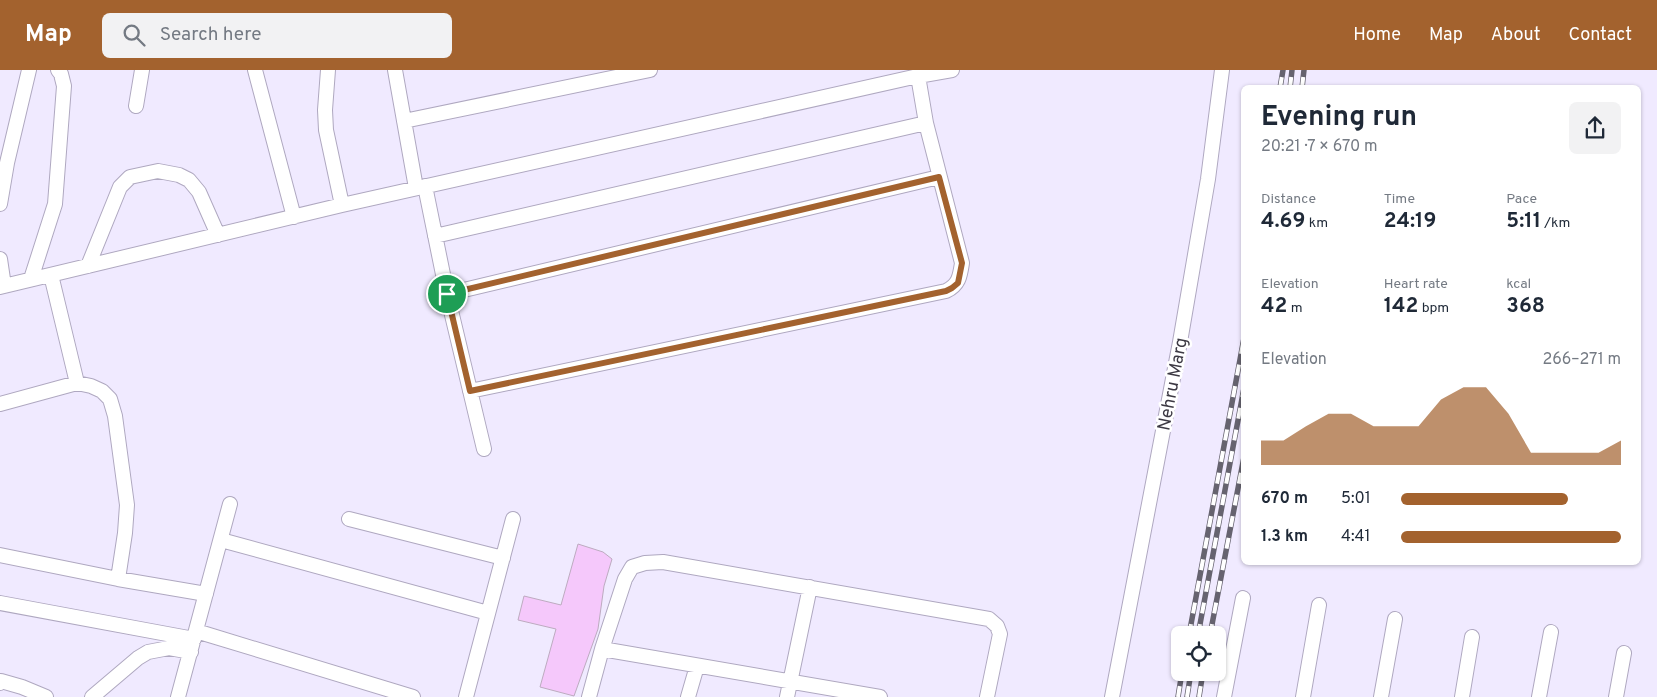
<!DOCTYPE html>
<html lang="en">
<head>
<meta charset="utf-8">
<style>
	:root { --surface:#fff; --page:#f2f2f3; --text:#1f2937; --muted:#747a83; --accent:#a3622e }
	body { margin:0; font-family:Overpass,sans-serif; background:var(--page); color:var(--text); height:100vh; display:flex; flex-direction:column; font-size:19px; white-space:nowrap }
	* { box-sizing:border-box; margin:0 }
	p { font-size:16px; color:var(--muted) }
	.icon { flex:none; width:28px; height:28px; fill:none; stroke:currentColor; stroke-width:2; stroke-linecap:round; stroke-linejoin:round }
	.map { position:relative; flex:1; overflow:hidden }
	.sheet { position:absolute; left:1241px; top:15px; width:400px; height:480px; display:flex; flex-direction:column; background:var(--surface); border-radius:8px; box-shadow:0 1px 4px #0004 }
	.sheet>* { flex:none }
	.tools { position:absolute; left:1171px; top:556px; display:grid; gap:10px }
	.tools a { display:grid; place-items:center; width:55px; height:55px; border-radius:8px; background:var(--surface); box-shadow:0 1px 4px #0004; font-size:25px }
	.pin { position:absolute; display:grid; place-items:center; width:42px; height:42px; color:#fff; margin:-21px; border:2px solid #fff; border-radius:50%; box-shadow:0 1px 5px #0007 }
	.round { display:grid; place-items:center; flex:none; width:52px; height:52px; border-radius:8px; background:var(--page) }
	.summary { display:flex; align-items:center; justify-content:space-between; height:85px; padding:0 20px }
	h1 { font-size:28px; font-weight:700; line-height:38px }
	.figures { display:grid; grid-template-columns:repeat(3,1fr); gap:8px; height:85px; padding:5px 20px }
	.figures div { display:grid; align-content:center }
	.figures b { font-size:21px; font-weight:700 }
	.figures small { font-size:14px; font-weight:400 }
	.figures p { font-size:14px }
	.chart { height:140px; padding:10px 20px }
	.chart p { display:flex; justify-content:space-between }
	.chart svg { width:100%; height:90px; margin-top:5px; fill:var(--accent); opacity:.7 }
	ul { padding:0 20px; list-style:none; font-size:16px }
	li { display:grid; grid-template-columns:80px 60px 1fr; align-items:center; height:38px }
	li i { height:12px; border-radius:6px; background:var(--accent) }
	header { display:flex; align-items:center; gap:30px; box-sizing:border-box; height:70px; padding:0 25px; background:var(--accent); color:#fff }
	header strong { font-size:24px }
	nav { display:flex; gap:28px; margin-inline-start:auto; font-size:18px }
	.search { width:350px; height:45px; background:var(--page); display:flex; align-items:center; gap:12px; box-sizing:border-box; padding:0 18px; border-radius:8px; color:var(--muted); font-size:19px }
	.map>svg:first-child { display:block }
</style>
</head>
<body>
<header>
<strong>Map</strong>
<div class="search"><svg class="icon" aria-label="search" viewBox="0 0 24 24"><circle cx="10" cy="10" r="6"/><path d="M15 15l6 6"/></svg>Search here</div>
<nav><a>Home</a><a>Map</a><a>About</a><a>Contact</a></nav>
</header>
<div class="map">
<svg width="1657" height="627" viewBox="0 0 1657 627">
	<rect width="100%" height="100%" fill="#f0eaff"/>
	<!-- building -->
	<path fill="#f5c8fb" stroke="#bdabc0" d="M578 474 603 482 612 489 604 516 598 559 574 626 540 617 556 559 518 550 524 526 561 535Z"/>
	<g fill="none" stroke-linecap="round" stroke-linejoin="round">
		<!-- minor casing -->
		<g stroke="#afa8c0" stroke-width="16">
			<path id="minor" d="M255 0 294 147
				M328 0 325 40 326 60 342 135
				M395 0 416 118
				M136 36 142 0
				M404 51 650 0
				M425 116 447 224 484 379
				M0 134 7 93 29 0
				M435 166 926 53
				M0 189 4 216
				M88 196 120 117 130 107 158 101 179 105 189 110 199 122 218 165
				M31 209 55 134 64 16 61 4 58 0
				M0 217 342 135 918 6 952 0
				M447 224 939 107
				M77 313 91 316 102 321 110 329 115 346 127 435 125 463 118 509
				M470 321 946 221C959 215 960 206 962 193L926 53 918 6
				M0 334 77 313 51 205
				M349 449 503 488
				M221 470 488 543
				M0 485 118 509 206 524
				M0 533 194 569
				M196 561 413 627
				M602 579 880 627
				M0 613 1 611 22 617 46 627
				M92 627 138 588 148 582 169 578 191 582
				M178 627 230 434
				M466 627 513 449
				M589 627 602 579 625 509 632 497 645 493 663 492 989 549 997 556 1000 564 987 627
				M688 627 697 596
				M787 627 810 517
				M1112 627 1180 272 1208 109 1222 0
				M1224 627 1243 528
				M1303 627 1319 535
				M1381 627 1395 549
				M1462 627 1472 567
				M1539 627 1551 562
				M1616 627 1624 583"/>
		</g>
		<!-- minor -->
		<use href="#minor" stroke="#fff" stroke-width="14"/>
		<!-- rail casing -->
		<g stroke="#66636f" stroke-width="5.5">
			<path id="rail" d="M1280 18 1283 0
				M1290 18 1292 0
				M1302 18 1304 0
				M1189 565 1244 268
				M1198 565 1244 318
				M1210 565 1244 387
				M1178 627 1182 602
				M1187 627 1191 602
				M1199 627 1203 602"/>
		</g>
		<!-- rail -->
		<use href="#rail" stroke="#fff" stroke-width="4" stroke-dasharray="11" stroke-linecap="butt"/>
	</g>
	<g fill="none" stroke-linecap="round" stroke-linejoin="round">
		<!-- route casing -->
		<g stroke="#fff" stroke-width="10">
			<path id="route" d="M939 107 962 193 958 213 952 218 946 221 470 321 447 224Z"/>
		</g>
		<!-- route -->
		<use href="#route" stroke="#a3622e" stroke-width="6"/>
	</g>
	<g text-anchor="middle" stroke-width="5" stroke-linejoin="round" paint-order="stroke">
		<!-- street labels -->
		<g font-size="18" fill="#3d3a44" stroke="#fff">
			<text transform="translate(1172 314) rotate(-79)" y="6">Nehru Marg</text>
		</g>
	</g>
</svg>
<div class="tools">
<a><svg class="icon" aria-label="locate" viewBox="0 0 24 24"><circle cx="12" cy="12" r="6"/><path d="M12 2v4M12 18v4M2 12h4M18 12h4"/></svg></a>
</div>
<div class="pin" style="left:447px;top:224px;background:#1e9e55"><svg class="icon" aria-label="arrive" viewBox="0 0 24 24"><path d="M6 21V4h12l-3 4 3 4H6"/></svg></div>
<section class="sheet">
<div class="summary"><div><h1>Evening run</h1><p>20:21 · 7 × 670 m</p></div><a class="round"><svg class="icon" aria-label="share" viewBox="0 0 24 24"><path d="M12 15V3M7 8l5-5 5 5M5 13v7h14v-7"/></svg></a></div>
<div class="figures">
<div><p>Distance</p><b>4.69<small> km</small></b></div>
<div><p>Time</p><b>24:19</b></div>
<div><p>Pace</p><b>5:11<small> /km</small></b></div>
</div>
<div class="figures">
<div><p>Elevation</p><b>42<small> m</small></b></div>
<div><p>Heart rate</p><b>142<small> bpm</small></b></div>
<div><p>kcal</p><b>368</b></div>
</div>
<div class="chart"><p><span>Elevation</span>266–271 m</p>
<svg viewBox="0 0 160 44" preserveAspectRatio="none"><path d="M0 44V32L10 32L20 25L30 19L40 19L50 25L60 25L70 25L80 12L90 6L100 6L110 19L120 38L130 38L140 38L150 38L160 32V44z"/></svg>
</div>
<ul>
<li><b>670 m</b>5:01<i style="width:76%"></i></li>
<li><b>1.3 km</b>4:41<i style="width:100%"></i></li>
</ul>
</section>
</div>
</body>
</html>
